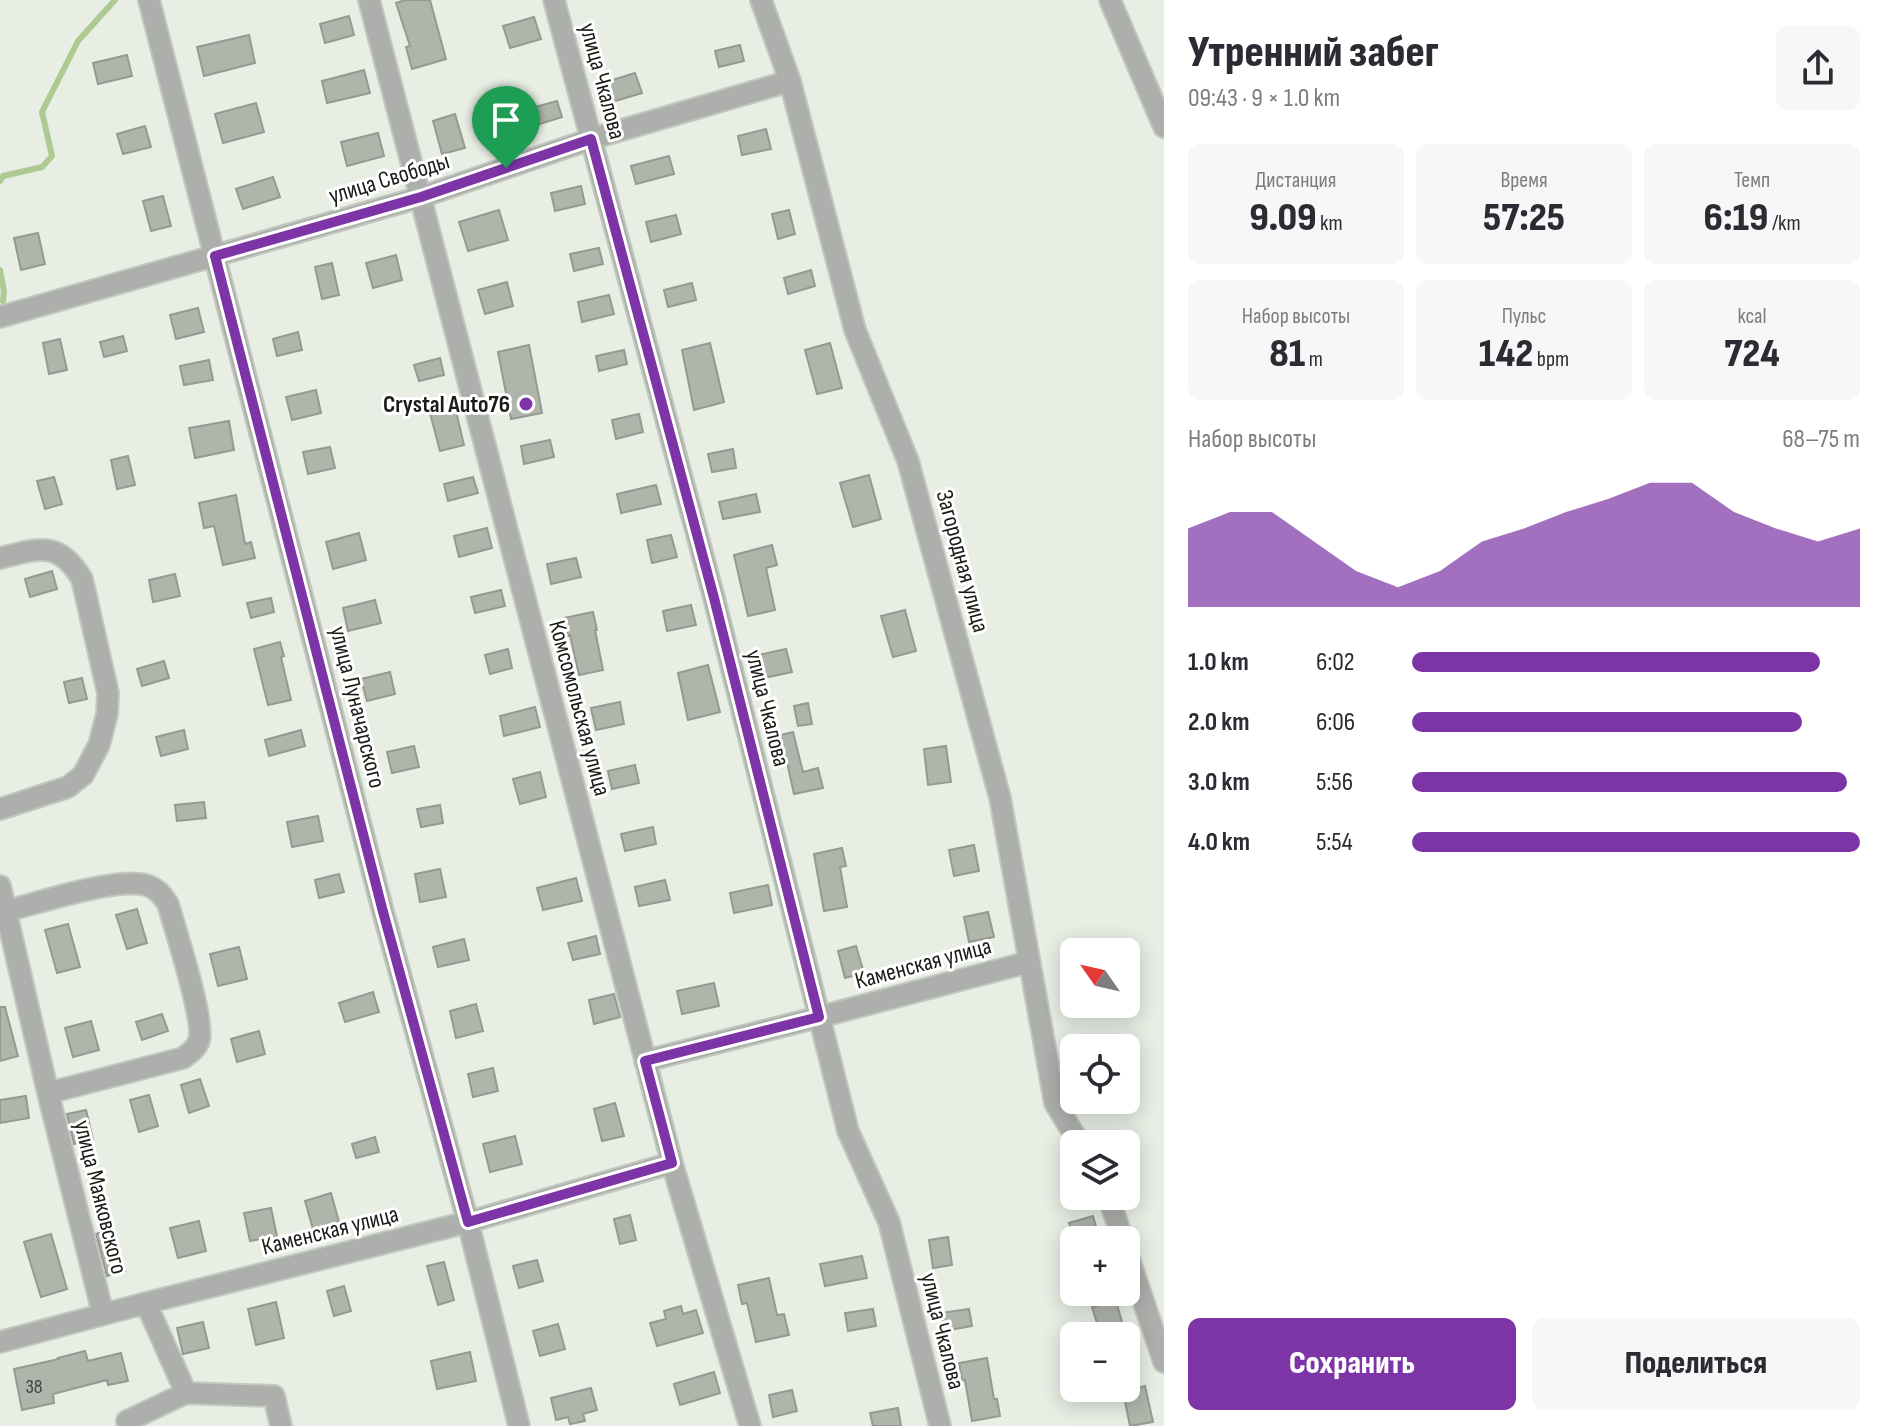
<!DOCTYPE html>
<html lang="ru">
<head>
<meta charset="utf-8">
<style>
	:root { --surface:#fff; --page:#f7f7f7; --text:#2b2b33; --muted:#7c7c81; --accent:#7d34a6 }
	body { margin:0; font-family:"Sofia Sans Condensed",sans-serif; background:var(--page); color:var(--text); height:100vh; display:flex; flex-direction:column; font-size:30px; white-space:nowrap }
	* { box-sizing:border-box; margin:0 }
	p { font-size:26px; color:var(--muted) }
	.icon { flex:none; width:44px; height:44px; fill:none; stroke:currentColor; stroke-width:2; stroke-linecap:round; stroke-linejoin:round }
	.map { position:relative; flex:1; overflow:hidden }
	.drawer { display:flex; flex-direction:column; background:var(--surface); width:720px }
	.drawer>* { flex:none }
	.needle { width:52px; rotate:304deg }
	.controls { position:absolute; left:1060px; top:938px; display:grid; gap:16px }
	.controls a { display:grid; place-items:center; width:80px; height:80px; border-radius:12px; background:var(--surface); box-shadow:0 4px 20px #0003; font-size:40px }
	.pin { position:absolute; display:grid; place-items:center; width:68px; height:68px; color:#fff; margin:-82px -34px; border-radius:50% 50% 50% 0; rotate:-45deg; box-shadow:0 0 8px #0007 }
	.pin .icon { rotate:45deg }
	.round { display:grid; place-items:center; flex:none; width:84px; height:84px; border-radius:12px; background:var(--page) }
	.head { display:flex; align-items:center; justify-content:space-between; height:136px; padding:0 24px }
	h1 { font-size:44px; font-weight:800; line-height:60px }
	.metrics { display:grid; grid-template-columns:repeat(3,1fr); gap:12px; height:136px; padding:8px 24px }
	.metrics div { display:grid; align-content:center; border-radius:12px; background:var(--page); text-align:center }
	.metrics b { font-size:40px; font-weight:800 }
	.metrics small { font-size:22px; font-weight:400 }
	.metrics p { font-size:22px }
	.chart { height:224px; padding:16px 24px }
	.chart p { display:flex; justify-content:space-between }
	.chart svg { width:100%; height:144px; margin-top:8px; fill:var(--accent); opacity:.7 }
	.action { display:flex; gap:16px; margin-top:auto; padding:16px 24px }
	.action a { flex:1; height:92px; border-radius:12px; background:var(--accent); color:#fff; font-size:32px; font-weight:800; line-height:92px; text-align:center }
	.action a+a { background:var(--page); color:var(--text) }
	ul { padding:0 24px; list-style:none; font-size:26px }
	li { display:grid; grid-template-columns:128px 96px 1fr; align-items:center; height:60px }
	li i { height:20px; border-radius:10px; background:var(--accent) }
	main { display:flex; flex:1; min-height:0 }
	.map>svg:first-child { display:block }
</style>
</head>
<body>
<main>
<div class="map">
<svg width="1164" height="1426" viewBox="0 0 1164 1426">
	<rect width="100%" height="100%" fill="#e8eee4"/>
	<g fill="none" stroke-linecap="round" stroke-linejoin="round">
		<!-- stream -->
		<path stroke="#acca91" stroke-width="6" d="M0 181 3 176 42 167 52 156 42 112 78 41 115 0
			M0 270 4 291 3 301"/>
	</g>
	<!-- building -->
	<path fill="#b0b5ac" stroke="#959a91" stroke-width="2" d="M405 0H430L446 59 412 69 406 47 410 46 396 3Z
		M349 16 354 35 325 43 320 24Z
		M534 17 541 39 510 48 503 26Z
		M249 35 255 63 204 76 197 47Z
		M740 45 744 61 719 67 715 51Z
		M127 55 132 76 98 84 93 63Z
		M364 70 370 93 327 103 322 81Z
		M635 73 642 93 612 102 606 82Z
		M557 101 562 117 533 126 528 109Z
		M256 103 264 132 223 143 215 114Z
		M455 114 465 148 442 154 433 121Z
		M145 126 151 147 123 154 117 134Z
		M766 129 771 149 742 155 738 136Z
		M378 133 384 156 347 166 341 142Z
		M669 156 674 174 636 184 631 166Z
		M273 177 280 197 243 209 236 189Z
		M581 186 585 204 555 211 551 193Z
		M163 196 171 226 151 231 143 201Z
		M499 210 508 240 468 251 459 222Z
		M789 210 795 234 778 239 772 214Z
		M676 215 681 234 651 242 646 222Z
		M38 233 45 264 21 270 14 238Z
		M599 248 603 264 574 271 570 254Z
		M396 255 402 280 373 288 366 263Z
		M332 263 339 295 322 299 315 267Z
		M811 270 815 286 788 294 784 278Z
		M507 282 513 306 485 314 478 290Z
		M692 283 696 300 668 307 664 290Z
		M609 295 614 314 582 322 578 302Z
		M198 308 204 332 176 339 170 315Z
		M298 332 302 350 277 356 273 339Z
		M123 336 127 351 104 357 100 342Z
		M60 339 67 370 49 374 43 343Z
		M710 343 724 402 694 410 682 350Z
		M830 343 842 388 817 394 805 350Z
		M529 345 542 413 511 419 498 352Z
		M624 350 627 364 599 371 596 356Z
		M440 358 444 375 419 381 414 365Z
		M209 360 213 380 184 385 180 366Z
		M316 390 321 413 292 420 286 397Z
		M455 407 464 445 440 451 430 413Z
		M639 414 643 432 616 439 612 420Z
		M229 421 234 450 195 458 189 428Z
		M550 440 554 457 524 464 521 446Z
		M330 447 335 468 308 474 303 452Z
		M733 449 736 468 712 472 708 454Z
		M128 456 135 485 117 489 111 460Z
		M869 475 881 519 853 527 840 483Z
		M54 477 62 504 45 509 37 481Z
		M473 477 478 493 448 501 444 484Z
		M656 485 661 504 621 513 617 494Z
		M756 494 760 512 723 519 719 502Z
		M236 495 245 544 251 542 255 558 223 565 214 526 204 528 199 503Z
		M487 528 492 548 459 557 454 536Z
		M359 533 366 560 333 569 326 542Z
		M671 535 677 557 652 563 647 540Z
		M772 545 777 565 766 568 775 610 748 616 734 555Z
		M576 558 581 577 551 584 547 564Z
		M52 571 57 589 30 597 25 579Z
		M175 574 180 596 153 602 149 580Z
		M501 590 505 606 475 613 471 597Z
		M271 598 274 612 251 618 247 603Z
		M375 600 381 623 348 631 343 608Z
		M691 605 696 625 667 631 663 611Z
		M905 610 916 651 893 657 881 616Z
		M593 612 597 630H595L603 670 579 675 570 635 568 636 564 618Z
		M280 642 284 656 281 657 291 700 268 705 254 649Z
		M508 649 512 668 490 674 485 655Z
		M786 649 792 672 764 678 759 655Z
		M164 661 169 678 142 686 137 669Z
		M708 665 720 712 688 720 678 673Z
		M390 672 395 694 367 701 361 679Z
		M82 678 87 699 69 703 64 682Z
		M620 702 624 724 596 730 591 708Z
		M808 703 812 724 798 726 794 706Z
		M535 707 540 727 504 736 500 716Z
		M184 730 188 749 161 756 156 737Z
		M301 730 305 746 269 756 265 740Z
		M793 732 803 772 818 768 823 788 794 794 781 735Z
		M414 746 419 767 392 773 387 752Z
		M946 746 951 782 928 785 924 749Z
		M635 765 639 783 612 789 608 771Z
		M540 772 546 797 520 804 513 779Z
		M204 802 206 818 177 821 175 805Z
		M440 805 443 823 421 827 417 809Z
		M318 816 323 841 292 847 287 822Z
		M653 827 656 844 625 851 621 834Z
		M974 845 979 871 954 876 949 850Z
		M842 848 846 866 840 867 847 907 824 911 814 854Z
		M440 869 446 897 420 902 415 874Z
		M339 874 344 892 319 898 315 880Z
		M576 878 582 901 543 910 537 888Z
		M665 880 670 900 639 906 635 887Z
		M768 885 772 905 734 913 730 893Z
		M137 909 147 943 127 949 116 915Z
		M988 912 994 937 969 942 964 917Z
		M68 924 80 967 57 973 45 930Z
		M596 936 600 954 573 960 568 943Z
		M464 939 469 960 438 967 433 947Z
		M856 946 864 973 845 978 838 951Z
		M239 947 247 979 218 986 210 954Z
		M714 983 719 1006 682 1014 677 991Z
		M373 992 379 1012 345 1022 339 1003Z
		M614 994 620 1017 594 1024 589 1000Z
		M476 1004 483 1031 456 1038 450 1011Z
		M0 1007H5L18 1056 0 1061Z
		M162 1014 168 1031 142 1040 136 1022Z
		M91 1021 99 1050 73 1057 65 1028Z
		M259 1031 265 1054 237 1062 231 1039Z
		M493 1068 498 1091 473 1097 468 1074Z
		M200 1079 209 1106 189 1113 181 1085Z
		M149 1095 158 1126 139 1132 130 1100Z
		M26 1096 29 1118 0 1123V1100Z
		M615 1103 624 1136 602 1141 594 1109Z
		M86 1110 93 1139 74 1144 67 1114Z
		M515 1136 522 1164 490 1172 483 1144Z
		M375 1137 379 1152 356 1158 352 1144Z
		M331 1193 339 1222 313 1229 305 1201Z
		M271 1208 277 1236 250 1241 244 1213Z
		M630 1215 636 1240 620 1244 614 1219Z
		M1093 1216 1100 1240H1074L1069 1223Z
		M199 1221 206 1251 178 1258 170 1228Z
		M113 1229 125 1271 107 1276 96 1234Z
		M51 1234 67 1289 41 1297 24 1242Z
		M948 1237 952 1265 933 1268 929 1240Z
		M862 1256 867 1278 825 1286 820 1264Z
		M537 1260 543 1281 519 1288 513 1266Z
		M444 1262 454 1300 438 1305 427 1266Z
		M769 1278 777 1315 784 1314 789 1335 756 1342 747 1303 742 1304 738 1285Z
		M344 1286 351 1311 334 1316 327 1291Z
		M1116 1301 1126 1336H1101L1092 1307Z
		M276 1302 284 1338 256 1345 248 1309Z
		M681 1306 683 1314 696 1310 703 1333 657 1346 650 1323 666 1319 664 1311Z
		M873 1309 876 1326 848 1331 845 1313Z
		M969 1309 972 1326 944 1331 941 1313Z
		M203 1322 209 1348 183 1354 177 1328Z
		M558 1324 565 1349 540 1356 533 1331Z
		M85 1351 88 1361 121 1353 128 1381 108 1385 107 1380 53 1394 54 1403 22 1410 14 1369 59 1359 58 1358Z
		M470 1352 476 1381 437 1389 431 1361Z
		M987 1358 994 1399H997L1000 1416 972 1421 965 1380 962 1381 959 1363Z
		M714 1372 720 1393 680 1405 674 1384Z
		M1145 1386 1153 1422 1130 1426 1123 1392Z
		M591 1388 597 1410 583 1414 585 1421 570 1424 568 1417 556 1420 551 1398Z
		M792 1390 797 1411 773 1417 769 1395Z
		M898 1408 901 1426H873L870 1413Z"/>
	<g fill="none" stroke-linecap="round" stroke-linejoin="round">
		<!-- street casing -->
		<g stroke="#c3c8bf" stroke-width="24">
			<path id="street" d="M149 0 382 908 468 1222 519 1426
				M369 0 672 1163 750 1426
				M554 0 714 598 848 1131 889 1222 940 1426
				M761 0 790 81 855 330 908 461 1000 798 1055 1103 1080 1144
				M1110 0 1164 127
				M0 317 421 197 591 139 790 81
				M0 558C38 549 58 539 82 579L108 693 107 714 99 745 83 775 68 787 0 809
				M0 886 48 1093 103 1314
				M6 911C39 903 115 877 146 885 157 888 162 895 168 904 175 929 205 1020 199 1040 197 1048 190 1053 183 1058L48 1093
				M645 1061 819 1017 1029 962
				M1108 1196 1123 1240
				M1126 1250 1164 1362
				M146 1303 186 1393
				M0 1342 146 1303 468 1222 672 1163
				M128 1426 127 1421 186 1393 274 1396 281 1426"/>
		</g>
		<!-- street -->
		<use href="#street" stroke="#acafab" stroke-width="20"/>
	</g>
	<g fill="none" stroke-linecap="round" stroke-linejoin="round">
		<!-- route casing -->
		<g stroke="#fff" stroke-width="16">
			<path id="route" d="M591 139 714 598 819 1017 645 1061 672 1163 468 1222 382 908 215 256 421 197Z"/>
		</g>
		<!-- route -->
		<use href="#route" stroke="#7d34a6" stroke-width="10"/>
	</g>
	<!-- markers -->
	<circle fill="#7d34a6" stroke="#fff" stroke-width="3" cx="526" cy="404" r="8"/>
	<g text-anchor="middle" stroke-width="6" stroke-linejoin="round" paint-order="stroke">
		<!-- number labels -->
		<g font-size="20" fill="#40423d">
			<text x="34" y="1393">38</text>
		</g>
		<!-- street labels -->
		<g font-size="24" fill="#1a1c18" stroke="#fff">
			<text transform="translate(603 81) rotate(75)" y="8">улица Чкалова</text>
			<text transform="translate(389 178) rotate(-17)" y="8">улица Свободы</text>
			<text transform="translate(963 561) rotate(75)" y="8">Загородная улица</text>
			<text transform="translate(358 707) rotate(76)" y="8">улица Луначарского</text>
			<text transform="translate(580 708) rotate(75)" y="8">Комсомольская улица</text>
			<text transform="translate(768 708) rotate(76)" y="8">улица Чкалова</text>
			<text transform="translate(923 963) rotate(-15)" y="8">Каменская улица</text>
			<text transform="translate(101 1197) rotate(76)" y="8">улица Маяковского</text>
			<text transform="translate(330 1230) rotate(-14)" y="8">Каменская улица</text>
			<text transform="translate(943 1331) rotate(76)" y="8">улица Чкалова</text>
		</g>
		<!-- poi labels -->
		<g font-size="24" font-weight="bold" fill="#1a1c18" stroke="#fff" text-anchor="end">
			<text x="510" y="412">Crystal Auto76</text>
		</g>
	</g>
</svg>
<div class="controls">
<a><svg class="needle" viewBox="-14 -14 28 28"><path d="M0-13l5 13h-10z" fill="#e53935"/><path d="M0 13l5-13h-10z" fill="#7c7c81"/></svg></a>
<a><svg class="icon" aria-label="locate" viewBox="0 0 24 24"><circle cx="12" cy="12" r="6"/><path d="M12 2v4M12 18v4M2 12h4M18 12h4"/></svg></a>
<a><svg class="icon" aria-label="layers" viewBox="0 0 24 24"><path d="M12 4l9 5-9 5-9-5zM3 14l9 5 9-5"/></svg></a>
<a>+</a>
<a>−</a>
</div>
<div class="pin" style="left:506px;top:168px;background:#1e9e55"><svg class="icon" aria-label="arrive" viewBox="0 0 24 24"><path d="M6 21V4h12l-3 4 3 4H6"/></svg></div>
</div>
<section class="drawer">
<div class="head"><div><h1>Утренний забег</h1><p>09:43 · 9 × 1.0 km</p></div><a class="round"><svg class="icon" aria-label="share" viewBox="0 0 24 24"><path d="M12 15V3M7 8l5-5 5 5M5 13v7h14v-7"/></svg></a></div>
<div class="metrics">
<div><p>Дистанция</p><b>9.09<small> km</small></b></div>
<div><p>Время</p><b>57:25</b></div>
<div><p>Темп</p><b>6:19<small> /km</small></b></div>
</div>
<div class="metrics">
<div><p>Набор высоты</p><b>81<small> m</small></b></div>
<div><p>Пульс</p><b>142<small> bpm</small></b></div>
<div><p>kcal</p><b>724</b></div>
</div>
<div class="chart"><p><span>Набор высоты</span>68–75 m</p>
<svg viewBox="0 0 160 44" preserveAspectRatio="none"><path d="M0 44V20L10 15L20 15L30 24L40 33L50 38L60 33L70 24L80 20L90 15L100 11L110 6L120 6L130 15L140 20L150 24L160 20V44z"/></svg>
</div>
<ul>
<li><b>1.0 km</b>6:02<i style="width:91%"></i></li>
<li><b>2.0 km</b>6:06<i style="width:87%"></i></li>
<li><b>3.0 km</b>5:56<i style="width:97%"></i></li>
<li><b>4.0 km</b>5:54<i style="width:100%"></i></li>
</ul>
<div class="action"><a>Сохранить</a><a>Поделиться</a></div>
</section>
</main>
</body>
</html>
